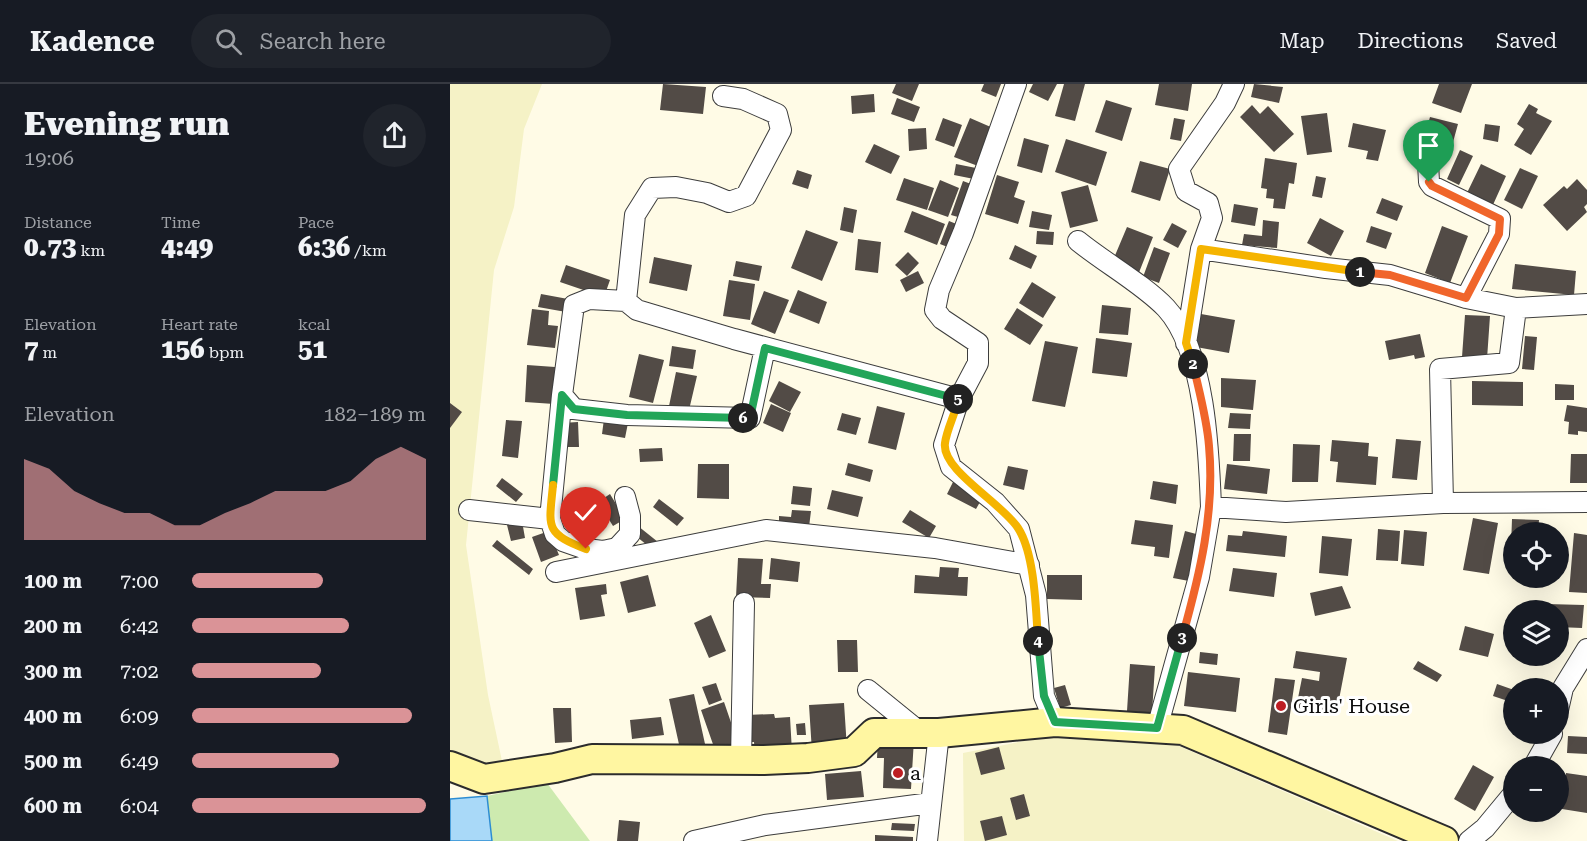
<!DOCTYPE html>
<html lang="en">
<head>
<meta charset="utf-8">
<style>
	:root { --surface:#171b24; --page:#20242c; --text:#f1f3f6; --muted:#9ea1a6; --line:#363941; --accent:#da9397 }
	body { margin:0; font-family:"Roboto Serif",serif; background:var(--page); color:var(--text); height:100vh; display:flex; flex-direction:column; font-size:22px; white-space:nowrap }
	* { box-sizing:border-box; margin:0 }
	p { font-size:20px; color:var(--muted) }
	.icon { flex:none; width:33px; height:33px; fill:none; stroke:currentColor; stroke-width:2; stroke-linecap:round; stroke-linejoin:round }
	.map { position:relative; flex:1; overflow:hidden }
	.panel { display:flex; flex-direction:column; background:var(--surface); width:450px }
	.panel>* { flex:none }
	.controls { position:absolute; left:1053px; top:438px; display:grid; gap:12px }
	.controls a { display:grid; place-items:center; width:66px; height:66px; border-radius:50%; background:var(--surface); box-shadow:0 6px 24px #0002; font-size:30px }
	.pin { position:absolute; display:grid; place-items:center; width:51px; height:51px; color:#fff; margin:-62px -26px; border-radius:50% 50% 50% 0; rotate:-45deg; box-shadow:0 0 6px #0007 }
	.pin .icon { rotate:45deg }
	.km { position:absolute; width:30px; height:30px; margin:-15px; border-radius:50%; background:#222; color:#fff; font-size:16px; line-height:30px; text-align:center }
	.round { display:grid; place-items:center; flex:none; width:63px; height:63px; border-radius:32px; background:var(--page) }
	.head { display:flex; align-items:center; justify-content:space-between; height:102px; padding:0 24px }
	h1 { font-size:33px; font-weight:800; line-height:45px }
	.figures { display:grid; grid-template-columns:repeat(3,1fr); gap:9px; height:102px; padding:6px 24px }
	.figures div { display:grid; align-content:center }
	.figures b { font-size:26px; font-weight:800 }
	.figures small { font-size:16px; font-weight:400 }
	.figures p { font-size:16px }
	.chart { height:168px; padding:12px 24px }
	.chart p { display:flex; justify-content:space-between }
	.chart svg { width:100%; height:108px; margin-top:6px; fill:var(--accent); opacity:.7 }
	ul { padding:0 24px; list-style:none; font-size:20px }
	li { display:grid; grid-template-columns:96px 72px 1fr; align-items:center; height:45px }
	li i { height:15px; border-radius:8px; background:var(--accent) }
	header { display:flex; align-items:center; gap:36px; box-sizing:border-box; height:84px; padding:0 30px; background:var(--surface); border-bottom:2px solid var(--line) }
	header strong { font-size:28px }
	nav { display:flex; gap:33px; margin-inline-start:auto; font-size:21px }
	.search { width:420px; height:54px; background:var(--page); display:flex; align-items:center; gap:15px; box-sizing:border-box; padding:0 21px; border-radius:33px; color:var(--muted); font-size:22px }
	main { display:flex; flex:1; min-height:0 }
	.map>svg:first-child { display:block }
</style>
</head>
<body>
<header>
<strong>Kadence</strong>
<div class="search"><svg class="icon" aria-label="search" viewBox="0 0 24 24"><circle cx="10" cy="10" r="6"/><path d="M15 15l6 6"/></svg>Search here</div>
<nav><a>Map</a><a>Directions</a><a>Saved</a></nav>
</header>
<main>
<section class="panel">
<div class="head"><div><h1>Evening run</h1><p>19:06</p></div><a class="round"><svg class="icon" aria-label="share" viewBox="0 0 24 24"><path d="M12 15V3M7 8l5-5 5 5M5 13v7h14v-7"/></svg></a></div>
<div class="figures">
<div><p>Distance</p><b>0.73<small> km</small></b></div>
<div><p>Time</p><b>4:49</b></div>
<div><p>Pace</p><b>6:36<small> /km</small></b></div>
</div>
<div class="figures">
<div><p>Elevation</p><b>7<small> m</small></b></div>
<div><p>Heart rate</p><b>156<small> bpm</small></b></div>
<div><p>kcal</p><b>51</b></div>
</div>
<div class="chart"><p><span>Elevation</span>182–189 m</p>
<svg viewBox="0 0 160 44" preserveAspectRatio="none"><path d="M0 44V11L10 15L20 24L30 29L40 33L50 33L60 38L70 38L80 33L90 29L100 24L110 24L120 24L130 20L140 11L150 6L160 11V44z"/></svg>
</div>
<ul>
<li><b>100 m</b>7:00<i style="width:56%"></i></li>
<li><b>200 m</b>6:42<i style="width:67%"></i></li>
<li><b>300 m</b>7:02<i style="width:55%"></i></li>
<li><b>400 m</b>6:09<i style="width:94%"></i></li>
<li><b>500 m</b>6:49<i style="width:63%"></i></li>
<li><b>600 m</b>6:04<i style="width:100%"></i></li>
</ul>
</section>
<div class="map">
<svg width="1137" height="757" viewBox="0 0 1137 757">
	<rect width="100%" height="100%" fill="#fffbe6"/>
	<!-- farmland -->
	<path fill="#f5f2c6" d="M0 0H92L74 45 64 123 44 186 16 461 38 611 52 677 19 683 0 675Z
		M599 652 722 659 948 757H514L513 669Z"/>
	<!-- green -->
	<path fill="#cdeaaf" d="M97 699 140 757H42L37 712Z"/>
	<!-- water -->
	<path fill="#a9d9f8" stroke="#2d8dd2" stroke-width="1.5" d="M37 712 42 757H0V715Z"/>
	<!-- building -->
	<path fill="#524b46" d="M213 0 256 3 253 30 210 26Z
		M446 0H469L462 17 442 9Z
		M534 0H551L546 13 531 7Z
		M583 0H607L598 17 579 8Z
		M614 0H635L625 37 605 32Z
		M709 0H742L738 27 705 21Z
		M804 0 833 3 829 19 801 13Z
		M989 0H1022L1011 29 982 19Z
		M424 10 425 28 402 30 401 12Z
		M447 14 470 23 464 38 441 30Z
		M656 16 682 24 672 57 645 48Z
		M1079 20 1088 25 1086 29 1102 37 1081 71 1064 61 1074 45 1067 40Z
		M802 21 810 30 818 22 844 50 824 68 790 33Z
		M877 29 882 68 857 71 851 32Z
		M980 33 1008 40 1000 69 972 61Z
		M493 34 512 41 504 63 485 56Z
		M520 34 543 44 528 82 504 73Z
		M724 34 735 36 731 57 720 55Z
		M903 39 936 46 928 77 916 75 918 67 898 63Z
		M1035 40 1050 42 1048 58 1033 55Z
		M476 44 477 65 459 67 458 45Z
		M574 54 599 61 592 89 567 82Z
		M616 55 657 68 646 102 605 88Z
		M424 60 450 72 441 90 415 78Z
		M1010 66 1023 72 1009 101 997 95Z
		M815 74 847 79 844 100 839 99 835 125 823 124 824 115 816 114 817 105 811 104Z
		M690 77 720 85 710 117 681 108Z
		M506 80 526 84 524 95 504 91Z
		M1031 80 1056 92 1042 123 1016 111Z
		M1070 84 1088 92 1072 125 1054 116Z
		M347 86 362 91 358 105 342 100Z
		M547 91 569 98 564 113 575 117 568 140 535 130Z
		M866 92 876 94 872 114 862 112Z
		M454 94 484 104 477 126 446 116Z
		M1127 95 1137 106V120L1134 123 1137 128 1117 147 1093 121 1114 102 1117 105Z
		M490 96 509 104 498 133 478 126Z
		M513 97 521 100 508 133 501 131Z
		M638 101 648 137 620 144 611 108Z
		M932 114 953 122 947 137 926 129Z
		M784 120 808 124 805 142 781 138Z
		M394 123 407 126 403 149 390 146Z
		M462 127 495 140 487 161 454 148Z
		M582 127 602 131 599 146 579 143Z
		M870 134 894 147 881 172 857 159Z
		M813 136 829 138 827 164 792 161 794 150 812 152Z
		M499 137 509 141 500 164 490 160Z
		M722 139 737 147 728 164 713 156Z
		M921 142 942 149 936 165 916 158Z
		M992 142 1018 152 1000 199 975 189Z
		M677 143 703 153 688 191 661 181Z
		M356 146 388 158 372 197 341 184Z
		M587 147 604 148 603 161 586 160Z
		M408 155 431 158 428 189 405 186Z
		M565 161 587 172 581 185 559 175Z
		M704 163 720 169 709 199 693 193Z
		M458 168 469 179 457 192 445 181Z
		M204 173 242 181 237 207 199 199Z
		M286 177 312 182 309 197 283 192Z
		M1065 180 1126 187 1124 211 1062 205Z
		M116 181 160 196 154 213 110 198Z
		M468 187 474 199 456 208 450 196Z
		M279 196 305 200 300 236 273 232Z
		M582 198 606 213 593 234 569 219Z
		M348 206 377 218 369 240 339 228Z
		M314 207 339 216 325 250 301 240Z
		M91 210 118 215 116 228 88 223Z
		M652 221 681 224 678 251 649 249Z
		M567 224 593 241 580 261 554 245Z
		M82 225 99 227 98 241 108 242 105 264 77 261Z
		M751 230 785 236 779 269 746 263Z
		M1015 231 1040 232 1037 275 1012 273Z
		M970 250 975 273 965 275 964 271 939 276 935 257Z
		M1075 252 1087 253 1084 286 1072 285Z
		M646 254 682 259 677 293 642 289Z
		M595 257 628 263 615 323 582 317Z
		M222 262 246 266 243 285 219 282Z
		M189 270 214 276 203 319 179 313Z
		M77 281 105 283 104 320 75 318Z
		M226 288 247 292 239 326 219 322Z
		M771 294 806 296 803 326 771 323Z
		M329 297 351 308 340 328 319 317Z
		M1022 297 1073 298V322L1022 321Z
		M1105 300 1124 301V316H1105Z
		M0 319 12 328 0 344Z
		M321 320 341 329 333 348 313 339Z
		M1117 321 1137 324V348L1128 347V351L1118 350 1119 338 1114 337Z
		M427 322 455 329 446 366 418 359Z
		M392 329 411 334 406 351 387 346Z
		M780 329 801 330 800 345 778 344Z
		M154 335 178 339 175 354 152 350Z
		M56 336 72 337 68 374 52 372Z
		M128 338 129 363H113L112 339Z
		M784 350H801L800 377H783Z
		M946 355 971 357 967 396 942 394Z
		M882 356 919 359 918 372 928 373 926 401 886 398 888 378 880 377Z
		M843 360 870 361 868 398H842Z
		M212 364 213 377 190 378 189 365Z
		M1121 370H1137V399H1120Z
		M398 379 423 386 420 398 395 391Z
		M248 380H279V415L247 414Z
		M777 380 820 385 817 410 774 405Z
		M558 382 578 386 574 406 553 401Z
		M52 394 73 410 66 418 46 402Z
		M504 396 534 411 526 425 497 410Z
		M703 397 728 401 726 420 700 415Z
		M343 402 362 404 360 422 341 420Z
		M382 406 413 413 408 433 377 425Z
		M160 410 175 435 163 442 148 418Z
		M209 415 234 434 227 442 203 423Z
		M135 419 150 443 139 449 124 426Z
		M342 426 361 427 359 443 329 442V432L341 433Z
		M460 426 486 442 479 454 452 438Z
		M1023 434 1048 439 1039 490 1013 486Z
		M1062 435 1089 436 1088 448H1064V490H1060Z
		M685 436 723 441 719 474 704 472 705 463 681 460Z
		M72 437 75 454 61 457 57 441Z
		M188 442 208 458 202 465 182 449Z
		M928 445 950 447 948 477 926 476Z
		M954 446 977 448 974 482 951 480Z
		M99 447 109 471 91 478 82 453Z
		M735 447 750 451 739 497 723 494Z
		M793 447 837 452 835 473 776 467 778 451 792 452Z
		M1124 449 1137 451V509L1119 508Z
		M872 452 902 455 898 492 869 489Z
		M47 456 83 485 79 491 42 462Z
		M288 474 313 475 311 500H321L320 514 286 513Z
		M321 474 350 478 348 498 319 495Z
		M490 483 509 484 508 493H518L517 512 464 509 465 491 489 493Z
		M783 484 827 489 824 513 779 507Z
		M198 491 206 522 178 529 170 498Z
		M597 491H632V516L597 515Z
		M156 500 157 510 151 511 155 532 130 536 125 504Z
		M892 502 901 524 865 532 860 509Z
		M1097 520 1134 521 1132 544 1108 543V526H1096Z
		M261 531 276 567 259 574 244 539Z
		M1015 542 1044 550 1038 573 1009 566Z
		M387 556H407L408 588H388Z
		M846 567 897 574 886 631 846 624 852 594 869 597 870 588 843 584Z
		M750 568 768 570 767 581 749 579Z
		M968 577 992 591 987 598 963 585Z
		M680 580 705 582 702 629 677 627Z
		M738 588 790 594 786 628 734 622Z
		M825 594 845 596 837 651 818 648Z
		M266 599 272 616 259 621 252 603Z
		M1047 600 1064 606V619L1043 612Z
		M615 601 621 621 610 624 604 604Z
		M244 610 257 669 232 674 219 615Z
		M274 618 288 659 265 666 251 626Z
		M394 619 397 665 362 668 359 621Z
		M103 624H121L122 658 105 659Z
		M324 630 325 634 340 633 342 668 305 670 304 658H297L296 631Z
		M211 633 214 651 182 655 180 636Z
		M355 639 356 651H347L346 640Z
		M1118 652 1137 653V670L1117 669Z
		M428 654 464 655 461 705 433 704 434 674H427Z
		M549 663 555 685 531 691 525 669Z
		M1023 681 1044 693 1025 727 1004 715Z
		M411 687 414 713 377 716 375 690Z
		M1116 689 1137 692V729L1112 725V721H1108V707L1114 708Z
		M574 710 580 732 566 736 560 714Z
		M552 732 557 751 535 757 530 737Z
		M169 736 190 738 188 757H167Z
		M442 739 465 740 464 747 441 746Z
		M425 751 463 753V757H425Z"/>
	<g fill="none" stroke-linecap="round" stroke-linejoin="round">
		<!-- street casing -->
		<g stroke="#3d3d3d" stroke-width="22">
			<path id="street" d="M566 0 513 149 489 206 485 226 492 235 528 259V279L509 315 494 361 501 383 545 418 569 445 586 511 594 612 605 638
				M273 12 293 15 327 30 331 46 296 112 279 118 257 109 226 103 202 104 185 131 176 217 187 226 284 255 509 315
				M978 78 979 98 982 102 1050 135 1049 150 1016 214
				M628 157C655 179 693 200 716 224 755 266 759 368 761 423
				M751 165 876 184 940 191 1016 214 1066 224 1137 220
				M176 217 139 215 124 221 112 311 124 325 177 331 300 334 315 264
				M736 259 751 165 762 134 758 119 736 107 729 85 775 19 784 0
				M993 419 990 285 1059 279 1066 224
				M19 426 100 435 112 311
				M100 435 105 450 113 457 136 465 153 467 167 464 180 450V432L175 413
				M106 488 316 446 485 464 579 481
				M418 606 471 649
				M1108 626 1113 604 1137 565
				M707 644 749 493 761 423 836 428 993 419 1137 418
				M291 676 294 519
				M1084 682 1102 650
				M244 757 315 741 481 719
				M477 757 489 649
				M1019 757 1035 744 1064 709"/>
		</g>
		<!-- secondary casing -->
		<g stroke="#2c2c2c" stroke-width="32">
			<path id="secondary" d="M0 682 34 695 105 684 142 675 314 676 358 674 404 668 424 649H489L605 638 733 646 994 757"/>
		</g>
		<!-- street -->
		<use href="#street" stroke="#fff" stroke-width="20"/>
		<!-- secondary -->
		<use href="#secondary" stroke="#fff6a1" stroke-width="28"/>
	</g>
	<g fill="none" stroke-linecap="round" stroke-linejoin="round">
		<!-- split-1 casing -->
		<g stroke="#fff" stroke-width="12">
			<path id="split-1" d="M910 188 940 191 1016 214 1049 150 1050 135 982 102 979 98"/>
		</g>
		<!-- split-2 casing -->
		<g stroke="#fff" stroke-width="12">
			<path id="split-2" d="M743 280 736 259 751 165 910 188"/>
		</g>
		<!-- split-3 casing -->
		<g stroke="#fff" stroke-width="12">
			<path id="split-3" d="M732 554C750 490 765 428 759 362 757 335 749 307 743 280"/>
		</g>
		<!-- split-4 casing -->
		<g stroke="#fff" stroke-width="12">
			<path id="split-4" d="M588 557 594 612 605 638 707 644 732 554"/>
		</g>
		<!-- split-5 casing -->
		<g stroke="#fff" stroke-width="12">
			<path id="split-5" d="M508 315C506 329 497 344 495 359 491 386 552 419 568 444 585 470 586 527 588 557"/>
		</g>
		<!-- split-6 casing -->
		<g stroke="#fff" stroke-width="12">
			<path id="split-6" d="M293 334H300L315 264 508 315"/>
		</g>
		<!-- split-7 casing -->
		<g stroke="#fff" stroke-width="12">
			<path id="split-7" d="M103 401 112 311 124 325 177 331 293 334"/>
		</g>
		<!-- split-8 casing -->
		<g stroke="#fff" stroke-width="12">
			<path id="split-8" d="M103 401C99 443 94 449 136 465"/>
		</g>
		<!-- split-1 -->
		<use href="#split-1" stroke="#f0652b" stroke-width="8"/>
		<!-- split-2 -->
		<use href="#split-2" stroke="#f5b400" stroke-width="8"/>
		<!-- split-3 -->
		<use href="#split-3" stroke="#f0652b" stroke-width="8"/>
		<!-- split-4 -->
		<use href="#split-4" stroke="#22a559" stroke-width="8"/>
		<!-- split-5 -->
		<use href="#split-5" stroke="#f5b400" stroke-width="8"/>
		<!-- split-6 -->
		<use href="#split-6" stroke="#22a559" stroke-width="8"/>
		<!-- split-7 -->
		<use href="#split-7" stroke="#22a559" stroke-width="8"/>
		<!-- split-8 -->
		<use href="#split-8" stroke="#f5b400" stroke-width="8"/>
	</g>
	<!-- markers -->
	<g fill="#bd1e23" stroke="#fff" stroke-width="2">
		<circle cx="831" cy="622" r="6"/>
		<circle cx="448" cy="689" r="6"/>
	</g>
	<g text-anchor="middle" stroke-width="6" stroke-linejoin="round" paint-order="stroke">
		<!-- poi labels -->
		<g font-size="20" fill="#0a0a0a" stroke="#fff" text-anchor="start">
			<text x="843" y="629">Girls' House</text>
			<text x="460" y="696">a</text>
		</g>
	</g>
</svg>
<div class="controls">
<a><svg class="icon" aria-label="locate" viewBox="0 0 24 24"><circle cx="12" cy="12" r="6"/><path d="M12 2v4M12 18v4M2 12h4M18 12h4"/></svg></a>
<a><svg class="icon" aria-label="layers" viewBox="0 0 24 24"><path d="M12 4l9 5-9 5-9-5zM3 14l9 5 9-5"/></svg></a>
<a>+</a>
<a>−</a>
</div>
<div class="pin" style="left:979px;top:98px;background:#1e9e55"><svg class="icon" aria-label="arrive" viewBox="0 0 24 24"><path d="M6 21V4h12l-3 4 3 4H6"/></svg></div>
<div class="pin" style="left:136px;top:465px;background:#d93025"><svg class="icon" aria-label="check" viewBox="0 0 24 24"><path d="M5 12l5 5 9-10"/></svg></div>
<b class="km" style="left:910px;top:188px">1</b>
<b class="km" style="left:743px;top:280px">2</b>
<b class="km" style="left:732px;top:554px">3</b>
<b class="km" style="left:588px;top:557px">4</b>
<b class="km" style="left:508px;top:315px">5</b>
<b class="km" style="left:293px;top:334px">6</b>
</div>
</main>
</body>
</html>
